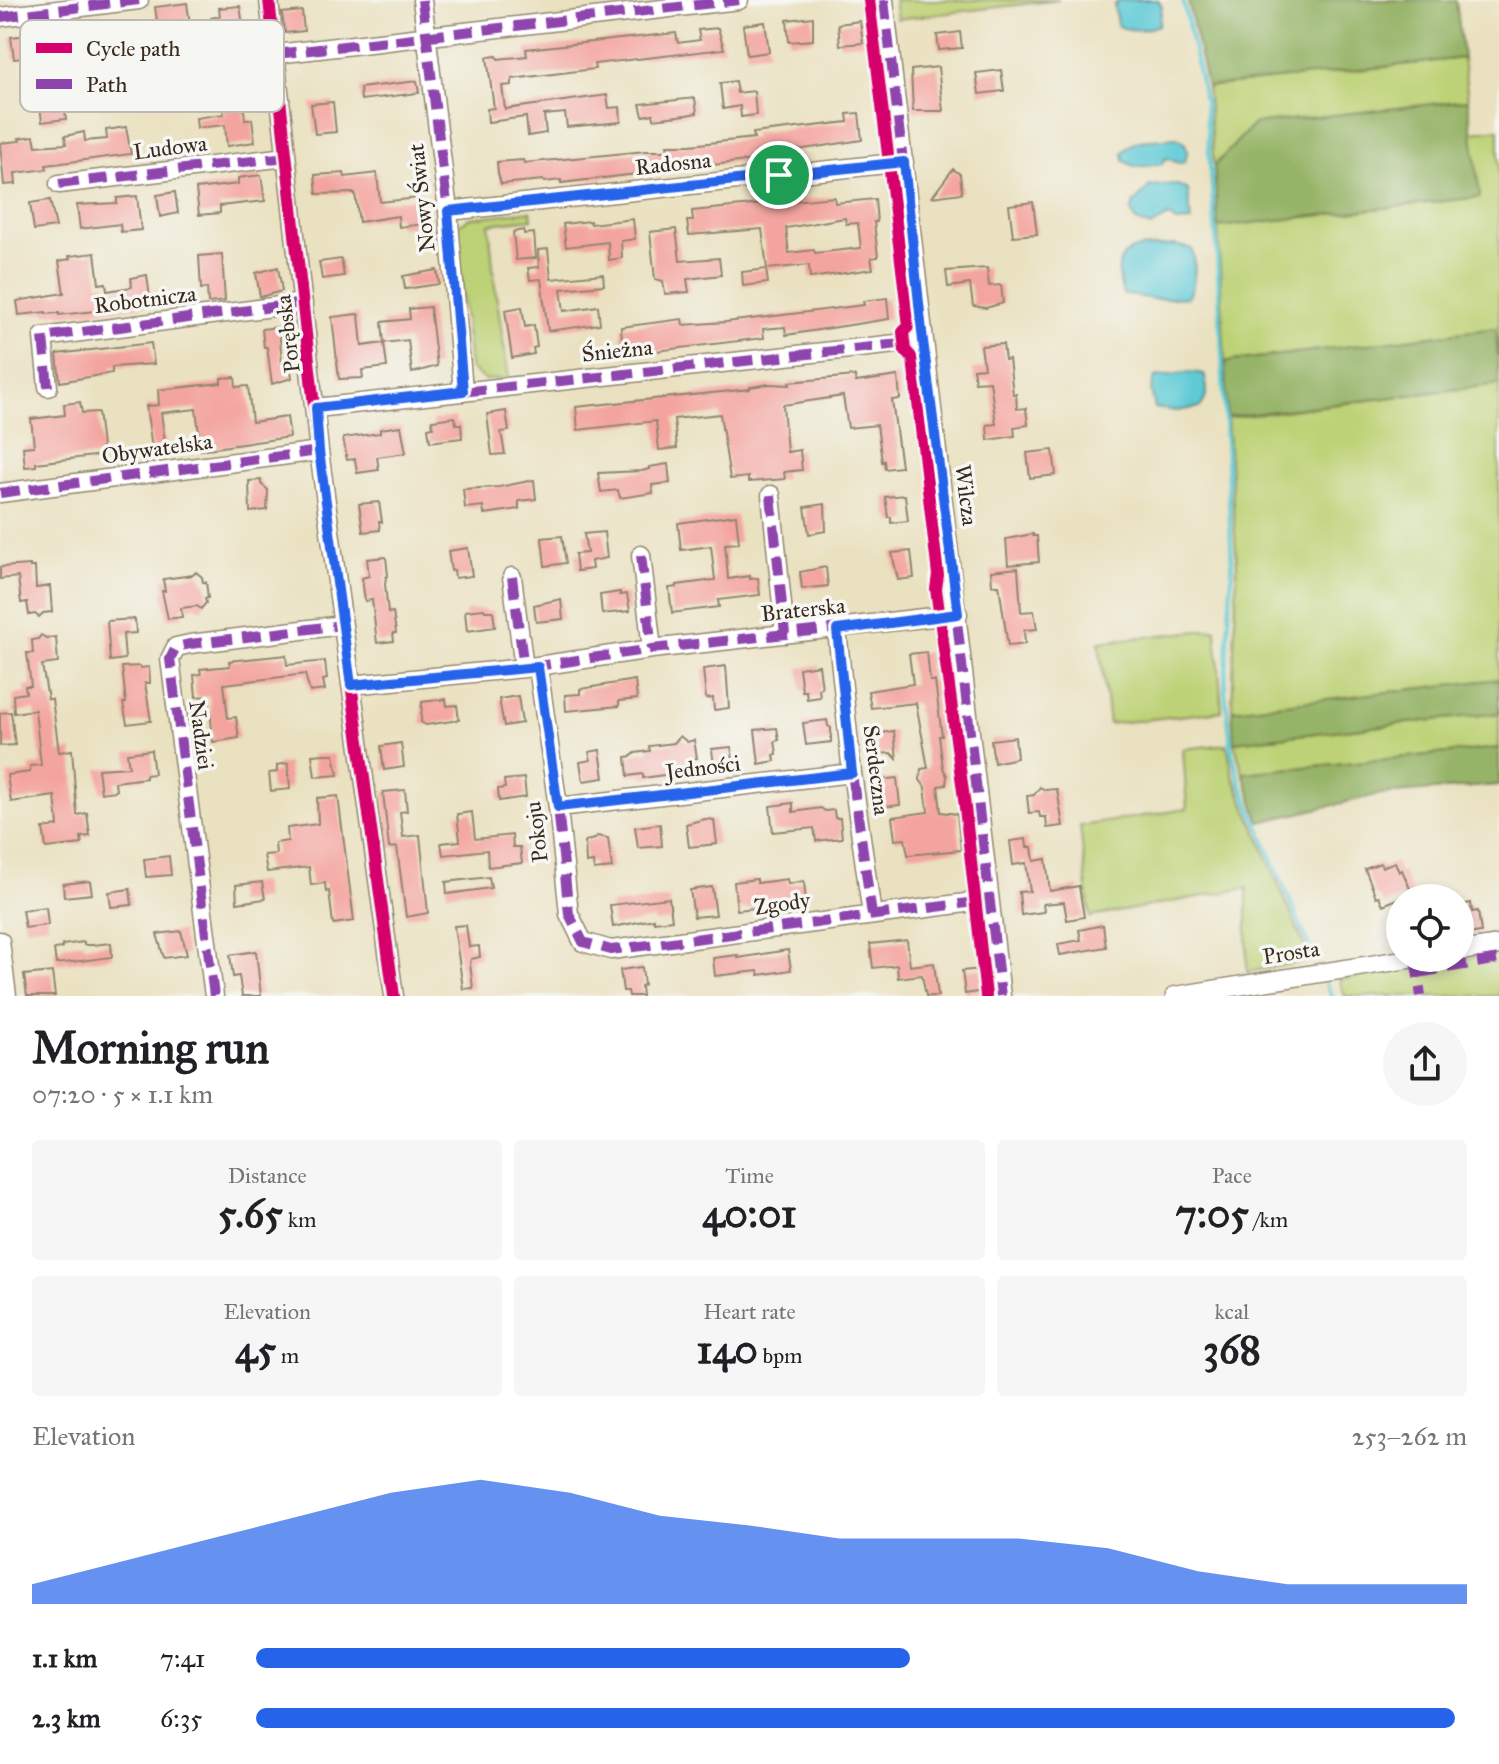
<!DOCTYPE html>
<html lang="en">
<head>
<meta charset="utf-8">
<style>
	:root { --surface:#fff; --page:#f6f6f6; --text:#202124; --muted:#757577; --accent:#2563eb }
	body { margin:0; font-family:"IM FELL Great Primer",serif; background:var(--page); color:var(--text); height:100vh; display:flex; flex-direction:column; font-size:30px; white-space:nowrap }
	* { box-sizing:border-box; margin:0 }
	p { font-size:26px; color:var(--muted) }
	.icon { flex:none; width:44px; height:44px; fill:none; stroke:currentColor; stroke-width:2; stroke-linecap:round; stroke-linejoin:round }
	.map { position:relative; height:996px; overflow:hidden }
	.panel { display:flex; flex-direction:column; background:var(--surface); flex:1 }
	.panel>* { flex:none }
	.fabs { position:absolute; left:1386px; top:884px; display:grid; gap:16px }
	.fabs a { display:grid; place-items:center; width:88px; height:88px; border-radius:50%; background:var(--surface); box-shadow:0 4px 12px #0003; font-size:40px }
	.pin { position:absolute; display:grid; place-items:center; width:68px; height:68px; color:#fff; margin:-34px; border:4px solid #fff; border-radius:50%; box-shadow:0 2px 8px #0007 }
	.round { display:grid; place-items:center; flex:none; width:84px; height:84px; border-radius:42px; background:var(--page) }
	.headline { display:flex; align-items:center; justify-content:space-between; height:136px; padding:0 32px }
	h1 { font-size:44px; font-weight:700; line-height:60px }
	.figures { display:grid; grid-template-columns:repeat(3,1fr); gap:12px; height:136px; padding:8px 32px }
	.figures div { display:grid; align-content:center; border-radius:8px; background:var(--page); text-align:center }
	.figures b { font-size:40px; font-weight:700 }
	.figures small { font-size:22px; font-weight:400 }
	.figures p { font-size:22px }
	.chart { height:224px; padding:16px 32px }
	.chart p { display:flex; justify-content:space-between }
	.chart svg { width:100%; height:144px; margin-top:8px; fill:var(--accent); opacity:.7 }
	ul { padding:0 32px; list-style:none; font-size:26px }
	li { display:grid; grid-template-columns:128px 96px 1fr; align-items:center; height:60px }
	li i { height:20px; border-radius:10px; background:var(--accent) }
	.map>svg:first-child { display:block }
</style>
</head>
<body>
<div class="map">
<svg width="1499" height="996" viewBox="0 0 1499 996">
	<rect width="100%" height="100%" fill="#f6f6f2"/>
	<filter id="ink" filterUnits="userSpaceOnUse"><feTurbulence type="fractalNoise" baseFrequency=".0125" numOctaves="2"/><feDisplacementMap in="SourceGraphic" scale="16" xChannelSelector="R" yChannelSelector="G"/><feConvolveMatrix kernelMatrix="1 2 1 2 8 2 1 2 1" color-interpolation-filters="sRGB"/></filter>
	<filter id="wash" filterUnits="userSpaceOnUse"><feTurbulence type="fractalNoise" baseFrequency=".006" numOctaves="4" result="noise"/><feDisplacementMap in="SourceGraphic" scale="32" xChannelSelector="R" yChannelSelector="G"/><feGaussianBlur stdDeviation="1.8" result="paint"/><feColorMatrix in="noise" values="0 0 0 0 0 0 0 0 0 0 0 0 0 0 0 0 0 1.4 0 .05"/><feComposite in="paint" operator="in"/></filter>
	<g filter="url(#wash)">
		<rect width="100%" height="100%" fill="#eae1c0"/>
		<!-- green -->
		<path fill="#bdd276" stroke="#7c7e4a" stroke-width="2" d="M894 0H1059L897 19Z
			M1463 58 1468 100 1254 124 1214 166 1207 87Z
			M1499 129V356L1495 328 1225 362 1218 227 1479 197 1472 132Z
			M531 211 532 219 489 224 495 287 509 379 484 380 470 368 456 233 460 224 470 218Z
			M1499 384V679L1232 710 1237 566 1227 418Z
			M1216 629 1222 711 1109 724 1099 642Z
			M1499 713V748L1243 773 1234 742Z
			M1227 744 1233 776 1311 961 1247 972V888L1090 917 1080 826 1187 809 1183 749Z
			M1499 953V996H1345L1339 980Z"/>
		<!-- forest -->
		<path fill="#96b467" stroke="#686f42" stroke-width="2" d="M1188 0H1456L1463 58 1207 87Z
			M1468 100 1480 197 1218 227 1214 166 1254 124Z
			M1496 328 1499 384 1227 417 1225 362Z
			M1499 679V713L1234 742 1232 710Z
			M1499 748V785L1381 794 1260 822 1243 773Z"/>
		<!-- water -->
		<path fill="#5ecad6" stroke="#4c7a7a" stroke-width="2" d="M1120 0H1158L1162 7 1159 25C1147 30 1128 32 1117 25L1114 5Z
			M1176 138C1187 141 1190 152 1184 162L1179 163 1166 158 1162 164 1136 167 1124 161 1123 152 1132 144 1139 141Z
			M1175 184 1188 190 1191 221 1176 222 1168 216 1151 227 1136 221 1131 212 1134 203 1150 186Z
			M1175 245 1192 249C1196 261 1196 286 1188 297L1154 299 1123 294C1107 243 1136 249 1175 245Z
			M1192 372 1204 374C1208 388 1209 396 1200 407L1177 411 1155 408 1151 391 1155 377Z"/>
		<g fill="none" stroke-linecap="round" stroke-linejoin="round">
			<!-- stream -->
			<path stroke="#5ecad6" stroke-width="4" d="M1183 0 1205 101 1217 252 1232 566 1225 691 1232 753 1240 783 1315 960
				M1326 984 1332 996"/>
		</g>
		<g id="blocks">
			<!-- building -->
			<path fill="#f4a49f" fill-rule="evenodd" d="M187 3 190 24 179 25 180 30H176L181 72 172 73 174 83 166 84V87L109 95 107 81 121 79 118 56 139 54 140 63 168 60 165 35 159 36 155 7Z
				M240 6 248 59H245L250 95 243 96 245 120 252 119 255 142 227 146 225 125 197 128 196 118 224 114 216 29H213L211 18 220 16 219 8Z
				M302 11 304 31 285 33 282 13Z
				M813 17V40L789 42 787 20Z
				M860 21 863 43 840 45 838 24Z
				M765 22 769 52 747 55 743 25Z
				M37 24 42 56 14 59 11 37 29 35 31 25Z
				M718 28 724 49 594 64 595 69 512 79V85L502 86 505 109 607 95 609 108 620 107 621 122 567 127 565 113 544 115 546 133 528 136 526 117 488 122 487 109 494 108 487 57 497 56 498 59 527 56 526 49 676 33 678 43 700 40 698 30Z
				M960 32 962 48 939 50 937 35Z
				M938 67 943 111H913L911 70Z
				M1001 70 1004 91 979 94 976 73Z
				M417 81 419 93 361 100 360 88Z
				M735 81 737 93 754 91 756 115 741 117 740 106 723 109 720 83Z
				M58 87 60 101 64 100 66 119 42 122 38 90Z
				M695 98 697 113 686 115 654 119 653 114 643 116 640 104Z
				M333 102 336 132 315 134 311 104Z
				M859 113 862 140 778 153 779 157 561 183V180L544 182 543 180 501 184 498 173 497 162 523 160 524 163 646 151H668L667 145H690L754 138 753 133 848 122 847 114Z
				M126 127 131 154 46 165 47 169 15 173 16 184 4 185 0 143 20 141 19 138 34 136 36 146 66 144 65 136 84 132 85 141 107 139 106 130Z
				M953 169 960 174 962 193 932 197Z
				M344 173 345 177 377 173 380 202 419 198 425 224 399 227 398 216 359 222 355 193 317 194 315 175Z
				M261 175 265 201 220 206V213L199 215 196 189 238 184V178Z
				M175 192 178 213 160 217 157 195Z
				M137 196 141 230 121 232 120 224 80 229 77 205 117 203V198Z
				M834 197 835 203 875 199 877 222H874L878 257 871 258 873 269 810 278 809 265 767 269 762 229 689 235 687 221H693L692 211ZM845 218 846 224 858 223 861 248 815 253 814 250 789 253 786 228Z
				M50 200 56 227 34 230 30 203Z
				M1033 202 1037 234 1013 236 1009 205Z
				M633 219 635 239 621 241 622 258 609 260 608 242 566 247 563 224 590 221 591 224Z
				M676 229 680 261 719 258 721 275 687 279 689 292 665 294 663 281 655 279 650 232Z
				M524 230V234L534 233 536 258 516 260 513 232Z
				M548 249 551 279 603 274 604 285 561 289 564 311 598 306 600 324 548 331 541 279 530 280 528 268 539 267 538 250Z
				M95 253 99 284 106 283 107 291 132 287 131 278 147 275 151 305 59 315V313L46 314V312L19 315 17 301 64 293 59 261 70 259 69 256Z
				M222 254 225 301 208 303 207 288 201 289 199 256Z
				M341 259 344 276 322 279 319 262Z
				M278 267 282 291 260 297 256 273Z
				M987 268 989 286 1001 285 1003 303 986 308 973 306 970 284 948 287 946 271Z
				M766 269 768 283 743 286 742 272Z
				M437 270 439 284 405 289 403 276Z
				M887 298 889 319 786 335 785 327 763 329 764 338 623 355 621 327 682 319 683 325 726 322 864 305 863 301Z
				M430 307 437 366 412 373 408 340 384 343 382 322 410 319 409 309Z
				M522 307 525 327 534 325 537 347 533 348 534 354 512 358 505 310Z
				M357 314 359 315 362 346 384 343 387 367 362 370 363 378 339 379 332 317Z
				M279 327 282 364 290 363 292 378 272 384 267 347H264L262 329Z
				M151 343 154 364 112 367V373L60 382 57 354Z
				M1003 344 1005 360 1009 359 1013 394H1016L1017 409 1026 408 1028 425 1014 427 1015 436 988 440 987 425 996 424 990 381 975 382 973 369 984 368 981 346Z
				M855 376 856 382 898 376 900 399 892 400 901 467 885 469 884 461 882 462 877 425 848 428 843 396 783 405 787 452 800 450 802 470 784 472 785 479 748 482V477L730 479 720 414 674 419 677 448 659 450 656 421 578 430 576 407 750 389V387L769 384 790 385 789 382Z
				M235 377 236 387 248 386 252 422 287 417 290 437 201 450 196 409 161 413 167 455 153 456 146 406 159 405 158 390 221 383V378Z
				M80 402 82 413 98 412 103 455 36 463V466L25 467 23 447 34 446 31 419 65 415 64 404Z
				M506 411 509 431 501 432 505 454 492 455 487 414Z
				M455 417 456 424H461L462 438 430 442 428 428 433 427 432 420Z
				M401 426 406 453 377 457 379 470 357 473 355 459 347 460 343 438 380 433V429Z
				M1053 450 1056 475 1030 478 1027 453Z
				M668 464 670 483 652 485 653 493 620 498 618 490 601 492 598 473 642 471 649 469V467Z
				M261 480V484L268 490 267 510 250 512 249 481Z
				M534 480 536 499 519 501V509L484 514 483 506 465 508 463 489 499 487Z
				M905 495 908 521 891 523V517H888L885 497Z
				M379 502 382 522H379L380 530 363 532 359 504Z
				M825 504 826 531 809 534 805 507Z
				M736 515 739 543 725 544 728 579 750 576V579L758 578 760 595 718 600 719 607 672 613 669 588 677 587V585L715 580 711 546 681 550 678 523Z
				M604 532 607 558 591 561 592 569 577 571 575 554 587 553 584 534Z
				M1033 534V536H1037L1039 562 1008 565 1006 539Z
				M562 536 566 563 545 566 542 538Z
				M468 548 472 576 455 578 454 570 451 571 448 551Z
				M911 551 914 578 898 580 892 553Z
				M386 557 388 576 386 577 385 584 388 613 393 612 396 633H393L394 641 377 643 372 600 365 601 362 578 369 576 367 559Z
				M30 565V567H35L36 588 50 586 52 612 43 613 39 617 35 614 29 615 27 602 21 603 18 577 0 579V567Z
				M826 567 828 586 802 589 800 572Z
				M1018 568 1021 612 1034 611 1037 629 1024 630 1025 644 1008 646 999 585H992L991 571Z
				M196 572 202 577 203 582H206L208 598H205L206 603 201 609 197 606 181 608 182 617 168 619 162 591H165L163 579 193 575Z
				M620 592V595L627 594 630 611 602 614 600 595Z
				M561 599 563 619 536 622 534 605Z
				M484 609 485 611H493L495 627 467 631 465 611Z
				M135 619 136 633 123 634 125 659 110 661 107 621Z
				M41 635 46 638 56 637 58 663 42 665 48 699H52L59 752 72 750 77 815 87 813 90 836 81 837 82 844 46 848 43 828 58 826 55 796 11 802 7 775 30 772V766L41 765 35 710 14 713 13 695 26 693 25 686H31L27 653H33L32 640 38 639Z
				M927 652 930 681H935L942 736H939L943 768 947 776 946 785 938 786 941 812 957 814 961 850 908 855 905 839 895 840 892 817 928 812 925 787 920 780 921 769 928 768 916 703 871 708 868 691 913 684 909 654Z
				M286 655 287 665 325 661 327 679 323 680 325 690 310 692 305 674 224 684 228 718 236 717 239 738 213 742 209 696 196 697 194 675 201 674 200 669 230 666 229 661Z
				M819 665 822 688 819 689 820 697 807 699 806 691H802L799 668Z
				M140 666V668L149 667 150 683H145L151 721 127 724 123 703H126L122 667Z
				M726 666 729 708 714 710 713 698 706 699 703 669Z
				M635 680 637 699 619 701V706L566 711 565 695 580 694V689Z
				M518 696 522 723 504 726 499 699Z
				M446 699 447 706 457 705 459 720 426 725 421 722 422 702Z
				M11 712 15 745 0 746V713Z
				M827 720 828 726 831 728V742L806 745 803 723Z
				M777 728 779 740 775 741 777 754 774 755 775 761 759 764 755 730Z
				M894 731 897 759 891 753 878 754 875 734Z
				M680 736 687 742 694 740 697 758 687 760 688 768 677 770 678 773 643 778V774L628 776 626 757 632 756 635 753 650 751 649 746 674 743Z
				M1015 737 1017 758 994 763 991 740Z
				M401 743 404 767 384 770 381 746Z
				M731 747 734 765 714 767 712 749Z
				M151 750 154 774 146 775V778L115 782 116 791 101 793 98 769 129 767 127 753Z
				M600 750 604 778 583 781 580 762 591 760 589 752Z
				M325 754H334L338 775 315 777 312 755Z
				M288 763 290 789 271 791 269 773 277 772V765Z
				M524 778 526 797 499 801 498 789 505 788 504 780Z
				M897 778 900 805 884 807 879 780Z
				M1040 787 1045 790 1057 789 1063 826 1047 828 1046 817H1040L1039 812 1029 813 1027 796 1034 795Z
				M405 790 407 811 400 812 403 837 420 835 428 913 406 917 397 847 389 848 383 792Z
				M338 796 354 921 333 924 329 891 326 892 325 883 311 885 309 867 267 872 264 855 276 854 275 843 288 841 287 828 318 824 317 798Z
				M793 803V812L821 808 825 811 834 810 835 818H840L842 838 816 841 814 828 773 832 770 806Z
				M472 812 475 839 512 835 513 847H520L522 863 488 867 487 850 443 855 441 843 460 841 457 814Z
				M705 819 714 820 717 844 689 847 686 824Z
				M660 824 662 846 638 848 635 827Z
				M597 836 608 838 612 868 594 870 593 862 586 863 585 841 595 839Z
				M1026 839 1027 847H1032L1034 861 1046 859 1050 891 1079 886 1084 917 1067 920 1064 902 1043 904 1044 912 1021 915 1019 892 1030 891 1026 863 1013 865 1010 841Z
				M169 856 171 875 146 877 144 859Z
				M1395 862 1399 872 1402 870 1414 898H1400L1383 905 1379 896 1376 897 1365 869 1380 863 1382 867Z
				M489 877 491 888 447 894 446 882Z
				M757 879V883L787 879 788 884 804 881 806 903 737 910 734 882Z
				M90 881 92 894 64 897 63 884Z
				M262 882 265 899 237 903 236 885Z
				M712 887 716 915 694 917 690 890Z
				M130 889 132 905 111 907 109 892Z
				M669 898 672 920 654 922V919L613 927 610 905Z
				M1471 903 1472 912 1478 911 1481 932 1460 935V923L1463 922 1460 905Z
				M46 907 48 925 25 928 22 910Z
				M466 925 469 947 479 946 480 957 471 959 470 963 473 988 463 989 454 926Z
				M1103 925 1106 947 1060 955 1058 944 1081 940 1079 930Z
				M181 931 187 955 164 958 157 934Z
				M907 940 910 966 934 963 938 996H926L922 975 898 978 897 965 873 968 870 944Z
				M84 942V945H92L111 943 112 957 56 964 54 949 62 948V945Z
				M788 950 791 970 759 975 758 971 715 976 713 958 738 955V958Z
				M256 951 261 996H242L239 976 233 977 230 955Z
				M642 967 644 985 641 986 642 996H629L628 991H623L620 970Z
				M981 969 983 991 965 994 962 971Z
				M52 972 55 996H27L24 975Z"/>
		</g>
	</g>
	<g filter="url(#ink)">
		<use href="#blocks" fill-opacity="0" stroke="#92866f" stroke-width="2"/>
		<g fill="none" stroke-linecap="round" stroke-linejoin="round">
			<!-- minor casing -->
			<g stroke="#92866f" stroke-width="21">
				<path id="minor" d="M269 0 319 451 394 996
					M422 0 448 211 463 391
					M884 0 1001 996
					M0 17 139 0
					M276 54 739 0
					M59 184 286 157
					M448 211 904 162
					M48 387 43 337 303 303
					M316 408 923 341
					M0 493 319 451
					M771 495 785 634
					M641 555 652 649
					M512 577 524 668
					M837 630 852 773 872 915
					M538 667 558 807 569 914 583 942 611 950 988 900
					M351 685 524 668 652 649 958 614
					M558 807 852 773
					M0 941 7 996
					M1460 951 1499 945
					M214 996 170 659 176 647 190 644 342 625
					M1175 996 1415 958"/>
			</g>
			<!-- minor -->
			<use href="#minor" stroke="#fff" stroke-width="18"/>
			<!-- quiet -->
			<path stroke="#8e44ad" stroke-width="10" stroke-dasharray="20 10" stroke-linecap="butt" d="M422 0 448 211 463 391
				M884 0 1001 996
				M0 17 139 0
				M276 54 739 0
				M59 184 286 157
				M448 211 893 163
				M48 387 43 337 303 303
				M316 408 908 343
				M0 493 319 451
				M771 495 785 634
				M641 555 652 649
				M512 577 524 668
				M837 630 852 773 872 915
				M538 667 558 807 569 914 583 942 611 950 982 901
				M351 685 524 668 652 649 946 616
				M558 807 852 773
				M1415 958 1421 996
				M1418 973 1499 959
				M214 996 170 659 176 647 190 644 342 625"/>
			<!-- cycleway casing -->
			<g stroke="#f6f6f2" stroke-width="17">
				<path id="cycleway" d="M269 0 319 451 394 996
					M869 0 909 326 903 332 905 350 913 359 938 575 936 589 964 799 986 996"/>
			</g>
			<!-- cycleway -->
			<use href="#cycleway" stroke="#d6006c" stroke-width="12"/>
		</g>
	</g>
	<g fill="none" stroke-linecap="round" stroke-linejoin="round" filter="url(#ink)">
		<!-- route casing -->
		<g stroke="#fff" stroke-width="16">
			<path id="route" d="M904 162 923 341 958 614 837 630 852 773 558 807 538 667 351 685 319 451 316 408 463 391 448 211Z"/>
		</g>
		<!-- route -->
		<use href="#route" stroke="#2563eb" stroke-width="10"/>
	</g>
	<g text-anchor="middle" stroke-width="7" stroke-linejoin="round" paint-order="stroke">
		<!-- street labels -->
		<g font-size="22" fill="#3b2a1e" stroke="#f6f6f2">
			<text transform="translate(170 147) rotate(-7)" y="8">Ludowa</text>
			<text transform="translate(673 163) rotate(-6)" y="8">Radosna</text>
			<text transform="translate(421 198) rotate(-96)" y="8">Nowy Świat</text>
			<text transform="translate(145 299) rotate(-7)" y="8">Robotnicza</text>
			<text transform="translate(287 334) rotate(-97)" y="8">Porębska</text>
			<text transform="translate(617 350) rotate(-6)" y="8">Śnieżna</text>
			<text transform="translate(157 448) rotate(-8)" y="8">Obywatelska</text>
			<text transform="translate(967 495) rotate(83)" y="8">Wilcza</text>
			<text transform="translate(803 609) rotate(-6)" y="8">Braterska</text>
			<text transform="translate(202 735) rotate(82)" y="8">Nadziei</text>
			<text transform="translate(703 767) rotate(-7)" y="8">Jedności</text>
			<text transform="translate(877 770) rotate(83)" y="8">Serdeczna</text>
			<text transform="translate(536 832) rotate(-97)" y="8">Pokoju</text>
			<text transform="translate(782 903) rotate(-8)" y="8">Zgody</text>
			<text transform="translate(1291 952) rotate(-9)" y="8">Prosta</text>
		</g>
	</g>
	<!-- legend -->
	<rect x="20" y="20" width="264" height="92" rx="12" fill="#f6f6f2" stroke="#beb9b2" stroke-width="2"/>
	<rect x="36" y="43" width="36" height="10" fill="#d6006c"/>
	<rect x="36" y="79" width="36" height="10" fill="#8e44ad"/>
	<g font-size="22" fill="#3b2a1e">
		<text x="86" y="56">Cycle path</text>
		<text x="86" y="92">Path</text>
	</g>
</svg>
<div class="fabs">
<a><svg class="icon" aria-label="locate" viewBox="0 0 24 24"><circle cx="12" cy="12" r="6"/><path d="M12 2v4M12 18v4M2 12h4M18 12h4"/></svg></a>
</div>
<div class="pin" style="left:779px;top:175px;background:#1e9e55"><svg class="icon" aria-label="arrive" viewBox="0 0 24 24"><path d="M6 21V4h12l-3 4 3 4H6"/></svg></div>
</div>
<section class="panel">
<div class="headline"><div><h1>Morning run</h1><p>07:20 · 5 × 1.1 km</p></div><a class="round"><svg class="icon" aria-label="share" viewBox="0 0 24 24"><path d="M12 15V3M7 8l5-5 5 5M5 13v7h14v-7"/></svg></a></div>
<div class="figures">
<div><p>Distance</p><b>5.65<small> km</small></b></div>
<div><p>Time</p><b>40:01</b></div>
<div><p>Pace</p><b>7:05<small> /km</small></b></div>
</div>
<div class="figures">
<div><p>Elevation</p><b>45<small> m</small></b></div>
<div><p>Heart rate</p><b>140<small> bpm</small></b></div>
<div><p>kcal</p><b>368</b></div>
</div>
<div class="chart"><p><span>Elevation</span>253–262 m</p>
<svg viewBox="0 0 160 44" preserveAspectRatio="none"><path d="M0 44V38L10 31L20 24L30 17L40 10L50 6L60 10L70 17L80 20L90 24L100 24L110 24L120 27L130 34L140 38L150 38L160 38V44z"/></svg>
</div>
<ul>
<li><b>1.1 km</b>7:41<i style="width:54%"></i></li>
<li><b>2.3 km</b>6:35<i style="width:99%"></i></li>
</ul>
</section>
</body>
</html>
